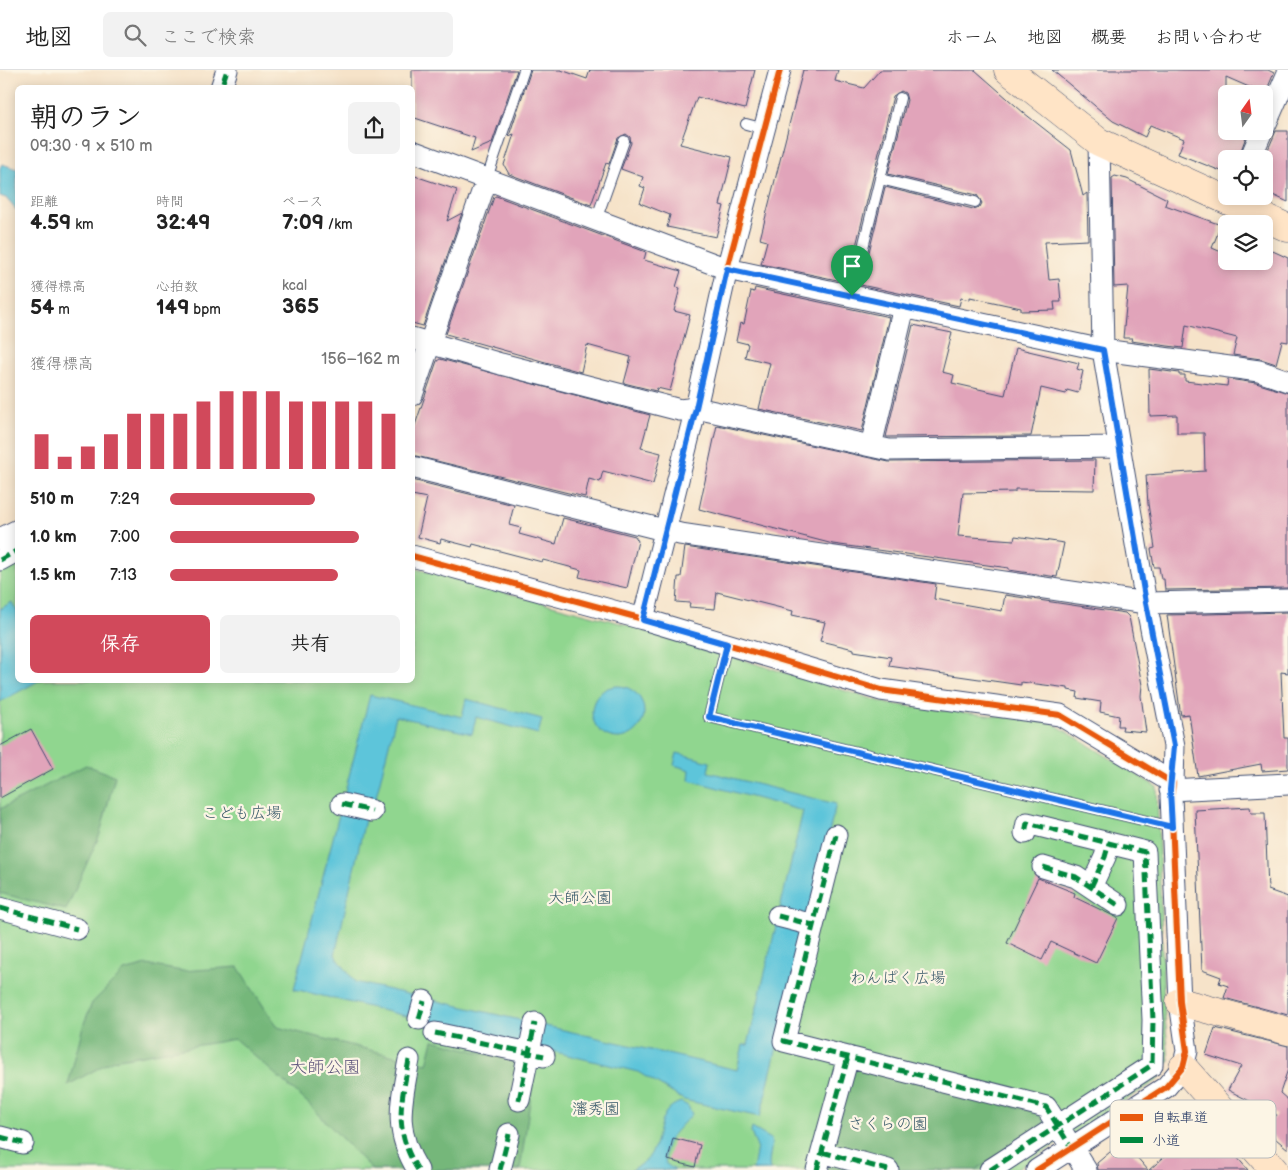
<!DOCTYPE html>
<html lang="ja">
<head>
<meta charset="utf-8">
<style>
	:root { --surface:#fff; --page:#f2f2f2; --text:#222; --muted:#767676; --line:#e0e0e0; --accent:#d1495b }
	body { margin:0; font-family:"Balsamiq Sans","Klee One",sans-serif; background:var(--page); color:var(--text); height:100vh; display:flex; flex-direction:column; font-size:19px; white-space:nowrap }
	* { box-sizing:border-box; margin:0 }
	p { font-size:16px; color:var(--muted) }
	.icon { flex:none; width:28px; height:28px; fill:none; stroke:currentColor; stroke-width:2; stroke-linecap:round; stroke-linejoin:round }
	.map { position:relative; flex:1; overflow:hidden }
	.side { position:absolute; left:15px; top:15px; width:400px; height:598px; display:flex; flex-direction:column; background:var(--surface); border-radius:8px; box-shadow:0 2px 12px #0003 }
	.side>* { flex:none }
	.needle { width:32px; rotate:14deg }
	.controls { position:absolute; left:1218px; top:15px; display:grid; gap:10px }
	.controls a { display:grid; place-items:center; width:55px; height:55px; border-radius:8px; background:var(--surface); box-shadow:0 2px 12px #0003; font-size:25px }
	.pin { position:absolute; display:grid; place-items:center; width:42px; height:42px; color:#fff; margin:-51px -21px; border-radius:50% 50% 50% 0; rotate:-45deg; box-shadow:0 0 5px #0007 }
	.pin .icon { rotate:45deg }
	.round { display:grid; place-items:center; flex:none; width:52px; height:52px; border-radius:8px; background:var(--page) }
	.headline { display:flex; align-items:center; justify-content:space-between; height:85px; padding:0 15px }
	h1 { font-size:28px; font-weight:700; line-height:38px }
	.metrics { display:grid; grid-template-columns:repeat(3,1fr); gap:8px; height:85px; padding:5px 15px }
	.metrics div { display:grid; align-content:center }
	.metrics b { font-size:21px; font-weight:700 }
	.metrics small { font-size:14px; font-weight:400 }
	.metrics p { font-size:14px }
	.chart { height:140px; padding:10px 15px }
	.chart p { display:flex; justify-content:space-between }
	.chart svg { width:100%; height:90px; margin-top:5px; stroke:var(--accent); stroke-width:6 }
	.primary-button { display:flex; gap:10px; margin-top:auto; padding:10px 15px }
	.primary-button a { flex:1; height:58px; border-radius:8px; background:var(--accent); color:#fff; font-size:20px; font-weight:700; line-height:58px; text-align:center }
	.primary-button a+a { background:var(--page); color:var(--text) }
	ul { padding:0 15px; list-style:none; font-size:16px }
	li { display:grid; grid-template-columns:80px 60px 1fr; align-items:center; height:38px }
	li i { height:12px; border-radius:6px; background:var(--accent) }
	header { display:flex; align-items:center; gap:30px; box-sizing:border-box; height:70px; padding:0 25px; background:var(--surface); border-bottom:1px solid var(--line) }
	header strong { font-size:24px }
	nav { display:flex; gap:28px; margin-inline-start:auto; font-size:18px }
	.search { width:350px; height:45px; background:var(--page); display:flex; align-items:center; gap:12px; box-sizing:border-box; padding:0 18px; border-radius:8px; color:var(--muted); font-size:19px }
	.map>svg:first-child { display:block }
</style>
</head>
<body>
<header>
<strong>地図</strong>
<div class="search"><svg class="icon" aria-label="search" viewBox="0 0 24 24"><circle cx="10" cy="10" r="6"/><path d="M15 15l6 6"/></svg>ここで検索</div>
<nav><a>ホーム</a><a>地図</a><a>概要</a><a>お問い合わせ</a></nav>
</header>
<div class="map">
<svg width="1288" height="1100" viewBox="0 0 1288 1100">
	<rect width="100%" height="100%" fill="#fcf5e5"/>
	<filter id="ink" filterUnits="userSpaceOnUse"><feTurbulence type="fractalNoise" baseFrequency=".02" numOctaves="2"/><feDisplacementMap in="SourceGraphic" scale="10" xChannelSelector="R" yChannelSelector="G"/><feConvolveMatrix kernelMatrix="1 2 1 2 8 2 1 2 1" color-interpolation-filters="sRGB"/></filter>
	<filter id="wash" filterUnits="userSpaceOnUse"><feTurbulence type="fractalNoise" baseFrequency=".0096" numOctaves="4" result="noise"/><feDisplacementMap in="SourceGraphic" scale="20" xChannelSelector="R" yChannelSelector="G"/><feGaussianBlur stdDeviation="1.12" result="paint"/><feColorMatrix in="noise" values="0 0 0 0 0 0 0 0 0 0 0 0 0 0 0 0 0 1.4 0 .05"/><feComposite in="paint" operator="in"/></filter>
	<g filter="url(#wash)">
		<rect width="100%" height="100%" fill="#f6e3c9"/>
		<!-- green -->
		<path fill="#90d68f" stroke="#568276" d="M17 471 18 610H412L413 498 624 554 889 634 1051 652 1157 717 1164 936 1169 991 1158 1010 1016 1100H0V480Z"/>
		<!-- forest -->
		<path fill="#74b77a" stroke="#48736c" d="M86 695 115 706 100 764 66 840 0 823V739Z
			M147 895 182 901 238 897 277 957 427 994 433 970 535 997 520 1100H372L309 1034 235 969 113 990 68 1015 83 956 92 933 124 901Z
			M852 996 1037 1042 1047 1057 975 1100H823Z"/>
		<!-- water -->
		<path fill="#5dc5da" stroke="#3c7a9c" d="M2 94 17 99V141L6 128 0 126V98Z
			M12 532 17 542 18 610H40L0 632V539Z
			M592 642a26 26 0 1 1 52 0a26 26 0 1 1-52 0Z
			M370 625 462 647 466 629 542 649 538 664 476 647 472 664 396 646 372 743 366 745 335 885 355 912 737 1000 743 975H748L803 741 689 710 690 700 674 695 677 683 710 692 708 702 836 734 760 1047 684 1030 638 1002 294 919Z
			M681 1032 688 1036 692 1044C679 1059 660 1072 666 1094L675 1100H632C637 1096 644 1093 648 1088 663 1070 654 1040 681 1032Z
			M752 1058 771 1069C773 1080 767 1089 770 1100H753L757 1077 751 1063Z"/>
		<g id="blocks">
			<!-- building -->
			<path fill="#e1a4ba" d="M412 0H517L492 73 471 82 475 68 412 47Z
				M531 0H561L587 9 590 0H755L745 39 697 27 680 74 732 87 720 135 724 136 716 167 667 157 670 145 640 133 645 118 640 116 643 107 621 99 631 73 630 67 626 64 618 68 609 94 606 93 591 135 509 104 504 95 514 64 509 66Z
				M803 0H838L835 11 864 18 880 0H975L1024 43 1071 80 1083 126 1087 123 1088 170 1045 172 1049 210 1059 209 1061 232H1054L1055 240 1021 241V238L970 227V230L961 228 959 236 861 215 885 117 973 139 980 137 982 133 977 125 888 104 907 30 905 23 901 21 893 26 847 212 761 194 767 171 760 169Z
				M1052 0H1268L1274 3 1265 24 1226 7V61H1248L1238 89H1226V103L1178 84 1184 69 1150 55 1145 67 1113 51Z
				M1276 61H1288V132L1264 121V89Z
				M412 105 457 120 447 151 462 143 423 256 412 253Z
				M1115 106 1127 109 1167 129 1165 135 1221 155 1212 178 1226 184V191H1264V177L1288 188V272L1282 271 1276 294 1261 289 1233 285 1237 268 1186 255 1183 278 1131 271 1132 268H1123L1128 216 1114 217 1112 108Z
				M496 126 646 182 644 190 681 201 676 217 680 218 674 241 690 245 670 321 657 318 656 321 624 313 631 287 587 275 581 302 446 264 494 127Z
				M755 218 889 247 862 361 759 339 770 293 745 287 748 274 736 271 740 253 744 254 751 221 754 222Z
				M913 255 952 263 942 302 954 305 952 313 1005 325 1016 278 1079 293 1077 299 1083 301 1078 323 1067 320 1066 324 1041 318 1031 366 886 367Z
				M440 289 650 345 641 378 661 383 653 414 603 401 600 412 589 409 585 427 412 385V364L437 291Z
				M1149 299 1179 303V305H1185V311L1227 316 1228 309 1256 313 1288 323V518L1165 520 1164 509H1161L1159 497H1154L1151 479 1155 478 1148 434 1146 405 1205 401 1204 363H1177V345L1150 346Z
				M717 355 889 392 1095 390 1094 420 1015 419V422L963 423 958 466 1014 470 1015 466 1064 473 1057 507 1009 500V498L833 474 699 439Z
				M412 410 514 435 509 455 521 458 519 464 556 474 563 448 635 466 638 471 627 518 579 507 581 500 543 490 542 492 473 474 472 477 441 469 440 473 418 467 427 428 412 425Z
				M685 477 936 514 934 529 1002 541 1005 525 1125 543 1129 547 1142 615 1141 626 1146 662 1122 660 1123 656H1118L1119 646 1100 642 1101 632 1077 628 1078 622 1068 620V618L1021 612V615L889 596 891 587 854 581V579L820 571 825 552 792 545 793 541 717 522 715 539 689 537 690 533 676 532 678 507H681Z
				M1288 542V603L1281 602 1284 668H1288V699L1262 701 1261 694 1198 706 1189 644 1181 645 1180 640 1167 545Z
				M31 659 53 699 0 728V676Z
				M1250 737 1251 743H1265L1268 820 1288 827V945L1224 928 1228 916 1219 913 1221 907 1202 900 1195 740Z
				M1038 808 1075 823 1074 827 1118 848 1096 893 1051 872 1042 890 1007 873Z
				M1215 958 1288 976V999L1280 1023 1288 1030V1079L1264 1059 1277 1045 1228 1020 1241 996 1206 985Z
				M1206 1051 1248 1100H1149Z
				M673 1068 700 1075 695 1097 668 1090Z
				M1123 1071 1148 1100H1098L1097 1093Z"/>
		</g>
	</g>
	<g filter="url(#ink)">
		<use href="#blocks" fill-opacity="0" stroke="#3c4a6e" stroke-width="1"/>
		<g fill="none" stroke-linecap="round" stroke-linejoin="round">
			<!-- lane casing -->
			<g stroke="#3c4a6e" stroke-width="12">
				<path id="lane" d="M746 54 765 59
					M487 108 524 0
					M880 109 975 132
					M596 150 624 71
					M851 226 900 28
					M727 574 709 647 1172 757"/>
			</g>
			<!-- street casing -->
			<g stroke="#3c4a6e" stroke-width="23">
				<path id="street" d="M221 18 227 0
					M1264 58 1288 3
					M1099 72 1103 280 1146 533 1174 676 1173 713
					M412 81 727 199 1103 280 1259 301 1288 311
					M1250 89 1262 61
					M412 268 501 294 680 340 696 338 889 380 1118 377
					M412 325 487 108
					M871 376 904 237
					M412 397 680 464 1146 533 1288 530
					M0 469 18 460
					M412 486 643 549 881 620 1060 645 1173 713 1171 726 1180 932 1187 981 1183 997 1166 1017 1037 1100
					M0 490 18 480
					M643 549 696 338 727 199 780 0
					M1170 720 1288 714
					M342 734 372 741
					M836 765 784 971 1046 1037 1086 1100
					M1043 797 1076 807 1118 835
					M1091 817 1105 787 1109 773
					M0 838 77 859
					M778 846 813 855
					M419 949 424 931
					M435 963 544 986
					M409 990C401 1033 393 1060 418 1100
					M519 1030 535 953
					M0 1067 23 1073
					M822 1082 888 1100
					M500 1100 509 1064
					M817 1100 848 987
					M990 1100 1152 995 1153 950 1145 782 1027 753 1025 763"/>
			</g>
			<!-- secondary casing -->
			<g stroke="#3c4a6e" stroke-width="29">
				<path id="secondary" d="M1008 0 1099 72 1288 158
					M1180 932 1288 961
					M1183 997 1274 1100"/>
			</g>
			<!-- lane -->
			<use href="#lane" stroke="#fff" stroke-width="10"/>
			<!-- street -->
			<use href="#street" stroke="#fff" stroke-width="21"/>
			<!-- secondary -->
			<use href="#secondary" stroke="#ffe4c6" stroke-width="28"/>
			<!-- quiet -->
			<path stroke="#00873e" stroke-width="5" stroke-dasharray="10 5" stroke-linecap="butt" d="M223 12 227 0
				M0 490 18 480
				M342 734 372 741
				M836 765 784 971 1046 1037 1072 1079
				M1043 797 1076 807 1118 835
				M1091 817 1105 787 1109 773
				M0 838 77 859
				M778 846 813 855
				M419 949 424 931
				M435 963 544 986
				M409 990C401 1033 393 1060 418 1100
				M519 1030 535 953
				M0 1067 23 1073
				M822 1082 888 1100
				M500 1100 509 1064
				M817 1100 848 987
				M990 1100 1152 995 1153 950 1145 782 1027 753 1025 763"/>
			<!-- cycleway casing -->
			<g stroke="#fcf5e5" stroke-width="9">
				<path id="cycleway" d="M412 486 643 549 881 620 1060 645 1173 713 1171 726 1180 932 1187 981 1183 997 1166 1017 1037 1100
					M643 549 696 338 727 199 780 0"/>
			</g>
			<!-- cycleway -->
			<use href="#cycleway" stroke="#e8590c" stroke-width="6"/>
		</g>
	</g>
	<g fill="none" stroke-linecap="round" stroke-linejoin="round" filter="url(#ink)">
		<!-- route casing -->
		<g stroke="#fff" stroke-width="10">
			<path id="route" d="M727 199 1103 280 1146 533 1174 676 1170 720 1172 757 709 647 727 574 643 550 696 338Z"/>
		</g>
		<!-- route -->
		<use href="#route" stroke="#1a73e8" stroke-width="6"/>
	</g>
	<g text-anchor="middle" stroke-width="4.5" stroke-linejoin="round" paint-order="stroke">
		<!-- park labels -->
		<g font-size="16" fill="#38596a" stroke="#fcf5e5">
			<text x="242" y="748">こども広場</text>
			<text x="580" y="833">大師公園</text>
			<text x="898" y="913">わんぱく広場</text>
			<text x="596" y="1044">瀋秀園</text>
			<text x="888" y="1059">さくらの園</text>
		</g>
		<!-- neighbourhood labels -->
		<g font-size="18" fill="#60587e" stroke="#fcf5e5">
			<text x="325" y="1003">大師公園</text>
		</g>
	</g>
	<!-- legend -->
	<rect x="1110" y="1030" width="166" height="58" rx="8" fill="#fcf5e5" stroke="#b8babc" stroke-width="1"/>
	<rect x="1120" y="1044" width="23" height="7" fill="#e8590c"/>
	<rect x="1120" y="1067" width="23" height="6" fill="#00873e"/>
	<g font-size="14" fill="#1b2f5e">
		<text x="1152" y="1052">自転車道</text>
		<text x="1152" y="1075">小道</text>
	</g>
</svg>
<div class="controls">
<a><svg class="needle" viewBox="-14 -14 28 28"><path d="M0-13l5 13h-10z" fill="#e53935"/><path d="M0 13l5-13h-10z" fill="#767676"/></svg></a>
<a><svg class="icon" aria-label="locate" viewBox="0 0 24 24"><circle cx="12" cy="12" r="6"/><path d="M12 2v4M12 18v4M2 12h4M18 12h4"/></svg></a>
<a><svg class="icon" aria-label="layers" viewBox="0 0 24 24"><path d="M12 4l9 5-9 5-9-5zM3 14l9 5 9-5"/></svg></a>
</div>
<div class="pin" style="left:852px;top:226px;background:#1e9e55"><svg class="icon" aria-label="arrive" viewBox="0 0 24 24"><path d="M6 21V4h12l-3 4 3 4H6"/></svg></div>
<section class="side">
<div class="headline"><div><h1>朝のラン</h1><p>09:30 · 9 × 510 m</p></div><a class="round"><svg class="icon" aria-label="share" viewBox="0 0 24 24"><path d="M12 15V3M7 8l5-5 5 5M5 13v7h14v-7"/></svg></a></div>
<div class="metrics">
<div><p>距離</p><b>4.59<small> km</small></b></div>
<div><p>時間</p><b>32:49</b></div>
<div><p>ペース</p><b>7:09<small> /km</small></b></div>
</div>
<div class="metrics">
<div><p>獲得標高</p><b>54<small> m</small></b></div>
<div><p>心拍数</p><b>149<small> bpm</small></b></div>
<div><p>kcal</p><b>365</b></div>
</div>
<div class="chart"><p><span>獲得標高</span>156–162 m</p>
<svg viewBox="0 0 160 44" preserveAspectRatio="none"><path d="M5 44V27M15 44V38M25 44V33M35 44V27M45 44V17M55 44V17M65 44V17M75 44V11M85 44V6M95 44V6M105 44V6M115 44V11M125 44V11M135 44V11M145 44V11M155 44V17"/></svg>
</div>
<ul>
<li><b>510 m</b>7:29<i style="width:63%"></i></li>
<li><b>1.0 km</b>7:00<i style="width:82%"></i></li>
<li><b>1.5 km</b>7:13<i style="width:73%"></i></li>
</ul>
<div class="primary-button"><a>保存</a><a>共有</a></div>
</section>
</div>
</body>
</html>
